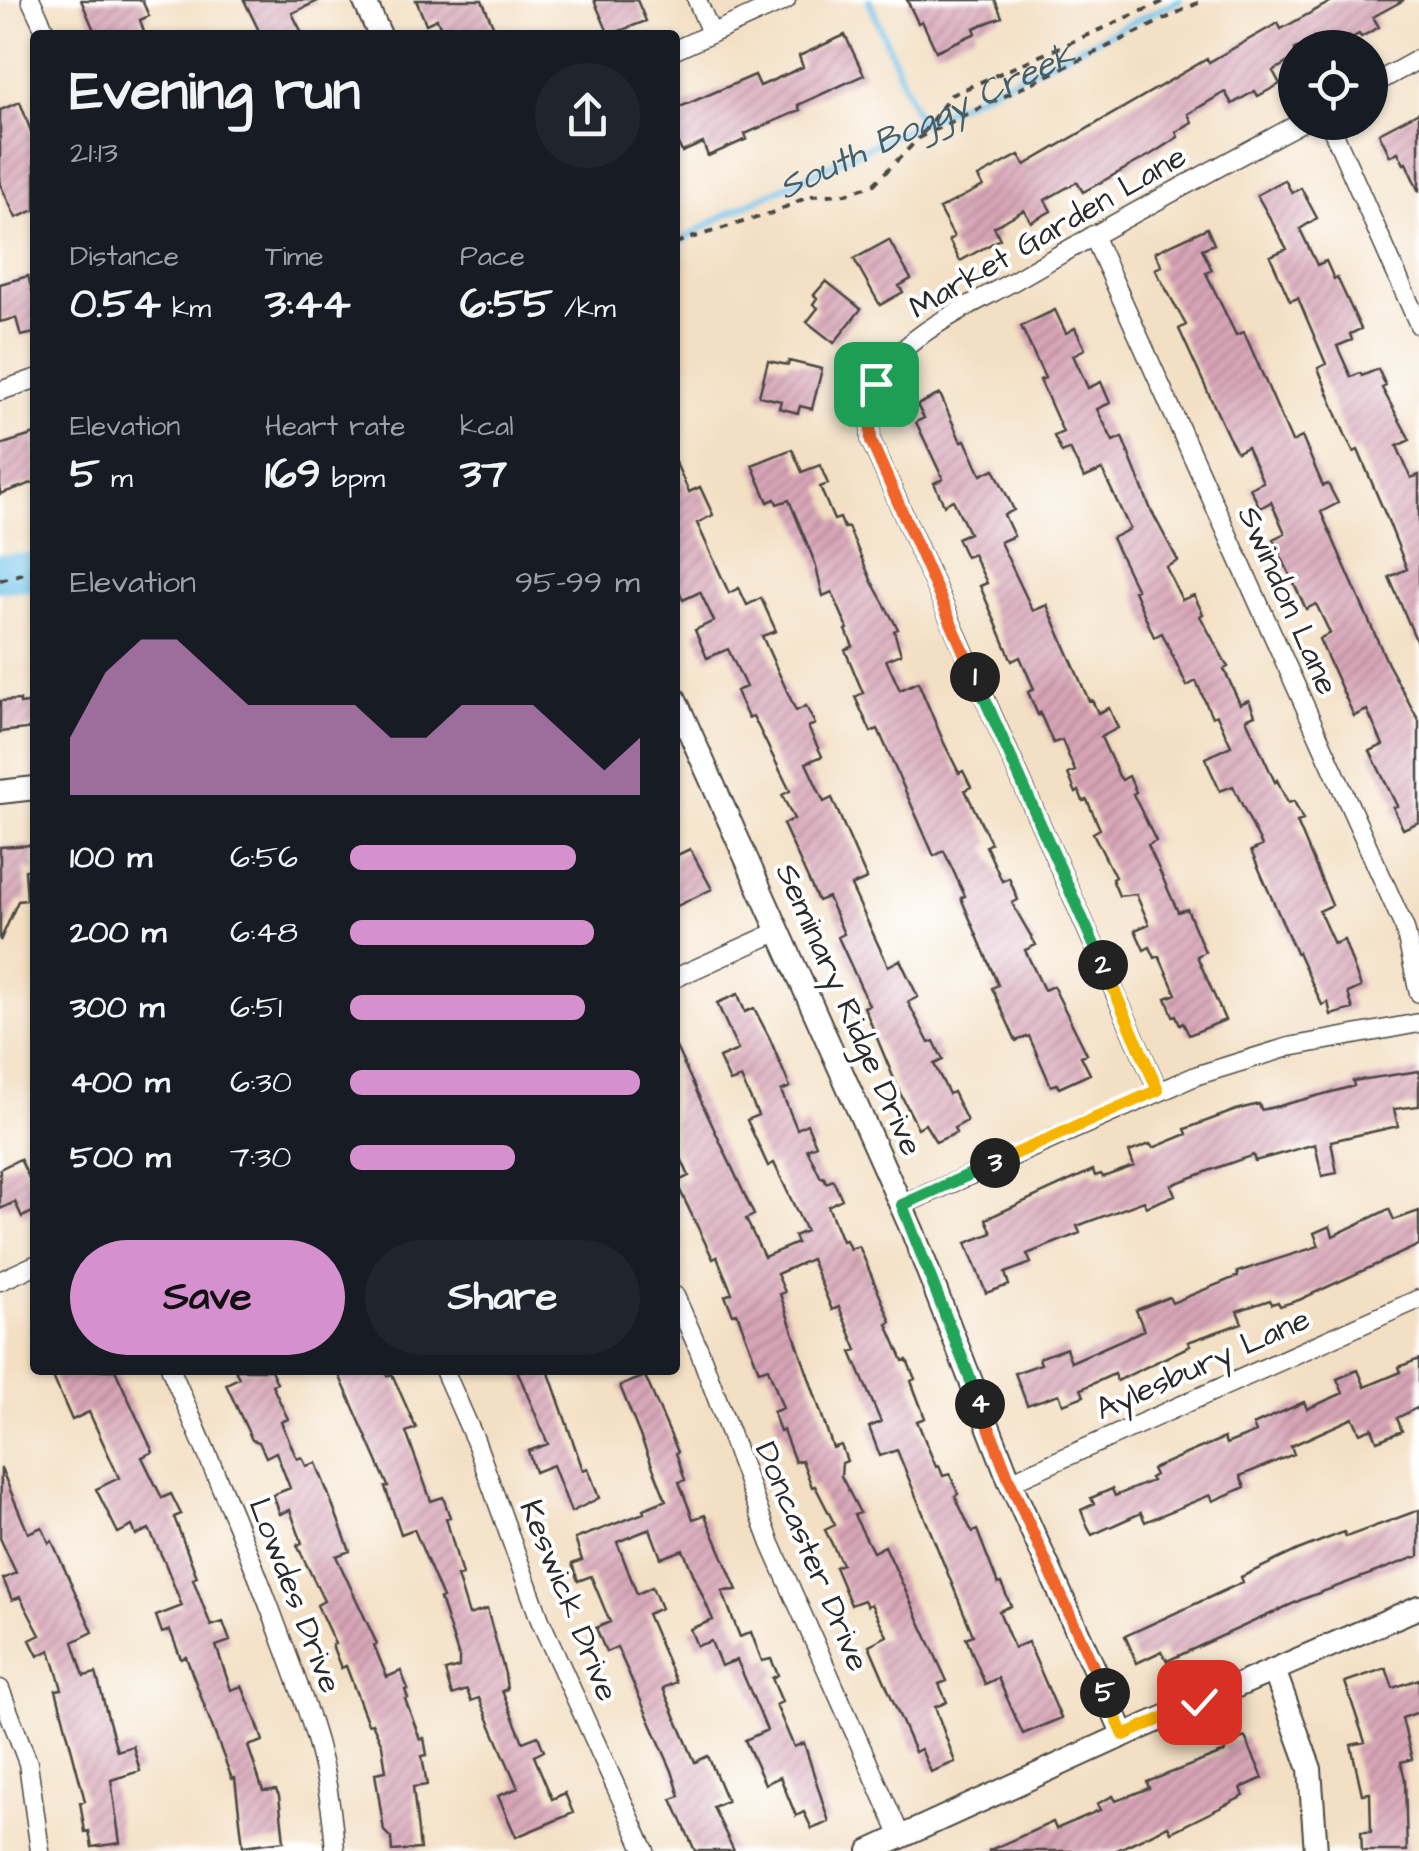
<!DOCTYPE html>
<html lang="en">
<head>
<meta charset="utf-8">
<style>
	:root { --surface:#171b24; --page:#20242c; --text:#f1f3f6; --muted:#9ea1a6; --accent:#d690ce }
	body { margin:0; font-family:"Architects Daughter",sans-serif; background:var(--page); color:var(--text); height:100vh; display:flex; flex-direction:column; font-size:38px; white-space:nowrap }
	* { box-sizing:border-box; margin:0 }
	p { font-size:32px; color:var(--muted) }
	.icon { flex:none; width:55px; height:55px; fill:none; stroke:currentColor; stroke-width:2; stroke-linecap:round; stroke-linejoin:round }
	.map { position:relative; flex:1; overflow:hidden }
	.panel { position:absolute; left:30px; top:30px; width:650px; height:1345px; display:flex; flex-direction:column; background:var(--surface); border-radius:10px; box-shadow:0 2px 8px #0004 }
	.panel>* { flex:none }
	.buttons { position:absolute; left:1278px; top:30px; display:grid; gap:20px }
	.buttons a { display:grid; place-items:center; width:110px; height:110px; border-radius:50%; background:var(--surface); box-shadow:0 2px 8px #0004; font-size:50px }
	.pin { position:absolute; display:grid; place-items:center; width:85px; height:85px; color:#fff; margin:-42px; border-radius:20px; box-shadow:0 5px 15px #0006 }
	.km { position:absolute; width:50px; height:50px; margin:-25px; border-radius:50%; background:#222; color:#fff; font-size:28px; line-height:50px; text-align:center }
	.round { display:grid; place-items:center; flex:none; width:105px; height:105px; border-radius:52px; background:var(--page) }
	.headline { display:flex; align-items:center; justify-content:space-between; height:170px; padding:0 40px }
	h1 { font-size:55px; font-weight:700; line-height:75px }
	.figures { display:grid; grid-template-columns:repeat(3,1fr); gap:15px; height:170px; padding:10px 40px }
	.figures div { display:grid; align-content:center }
	.figures b { font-size:42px; font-weight:700 }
	.figures small { font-size:28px; font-weight:400 }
	.figures p { font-size:28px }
	.chart { height:280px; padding:20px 40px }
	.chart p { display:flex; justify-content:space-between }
	.chart svg { width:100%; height:180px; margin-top:10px; fill:var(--accent); opacity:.7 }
	.action { display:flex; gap:20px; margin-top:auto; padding:20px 40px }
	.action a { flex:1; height:115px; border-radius:60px; background:var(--accent); color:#111; font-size:40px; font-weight:700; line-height:115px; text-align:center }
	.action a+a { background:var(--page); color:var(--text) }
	ul { padding:0 40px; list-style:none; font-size:32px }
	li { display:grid; grid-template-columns:160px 120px 1fr; align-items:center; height:75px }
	li i { height:25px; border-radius:12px; background:var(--accent) }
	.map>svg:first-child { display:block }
</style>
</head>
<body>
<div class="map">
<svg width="1419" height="1851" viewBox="0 0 1419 1851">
	<defs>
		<pattern id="building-hatch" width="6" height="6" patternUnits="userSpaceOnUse" patternTransform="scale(2.5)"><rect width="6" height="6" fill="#d8a5b7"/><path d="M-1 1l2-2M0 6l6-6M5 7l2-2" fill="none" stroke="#af8795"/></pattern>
	</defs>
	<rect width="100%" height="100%" fill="#fff"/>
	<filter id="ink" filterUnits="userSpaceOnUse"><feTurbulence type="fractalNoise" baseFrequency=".01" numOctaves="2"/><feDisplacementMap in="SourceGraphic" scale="20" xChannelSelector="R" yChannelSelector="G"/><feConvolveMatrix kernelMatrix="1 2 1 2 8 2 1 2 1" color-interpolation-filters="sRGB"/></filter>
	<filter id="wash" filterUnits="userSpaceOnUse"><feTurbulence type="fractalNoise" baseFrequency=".0048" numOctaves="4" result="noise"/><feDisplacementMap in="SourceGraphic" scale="40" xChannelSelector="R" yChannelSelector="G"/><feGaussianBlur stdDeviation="2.25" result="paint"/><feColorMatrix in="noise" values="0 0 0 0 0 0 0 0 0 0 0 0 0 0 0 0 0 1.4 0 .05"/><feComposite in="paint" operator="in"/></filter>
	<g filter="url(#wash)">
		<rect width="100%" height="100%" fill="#f3dfc3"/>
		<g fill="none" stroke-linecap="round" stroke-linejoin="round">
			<!-- stream -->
			<g stroke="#6ec3ea" stroke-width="6">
				<path d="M869 0 920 123"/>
				<path id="s1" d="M675 244 727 214 1180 0"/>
			</g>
			<!-- river -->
			<path stroke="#6ec3ea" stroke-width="38" d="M0 573 35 572"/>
		</g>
		<g id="blocks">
			<!-- building -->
			<path fill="url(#building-hatch)" d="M81 0H142L149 16 140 20 145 35H96Z
				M244 0H320L292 13 303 35H261Z
				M416 0H482L497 35H444L437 19 426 24Z
				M594 0H637L646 21 609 35Z
				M907 0H995L1002 17 974 28 976 33 936 51 922 21 918 23Z
				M1334 0H1404L1373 17 1379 27 1361 37 1359 34 1334 48H1295V58L1273 71 1280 84 1258 96 1255 91 1232 104 1225 92 1188 114 1192 122 1176 132 1178 137 1150 155 1083 192 1077 182 1045 200 1051 211 1031 222 1024 210 994 227 1000 239 960 261 949 240 954 237 939 209 983 186 978 177 1019 155 1025 165 1207 59 1209 62 1278 23 1281 29Z
				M845 35 864 75 798 105 800 110 745 134 747 139 708 156 703 143 682 152 675 137V109L755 75 760 86 803 67 799 56Z
				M20 102 35 142V210L16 218 0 184V110Z
				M1419 112V192L1406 163 1404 164 1398 152 1390 156 1379 133Z
				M1285 180 1292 193 1301 188 1317 218 1300 229 1317 265 1326 261 1334 279 1337 277 1361 329 1350 334 1352 340 1337 346 1351 377 1360 373 1362 376 1378 369 1386 386 1382 388 1410 440 1397 446 1411 478 1419 475V647L1389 577 1407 569 1389 523 1358 450 1354 452 1346 437 1318 368 1326 364 1298 298 1290 301 1270 256 1287 249 1257 195Z
				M1207 228 1214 244 1202 249 1212 270 1206 273 1236 335 1244 332 1292 442 1302 437 1323 486 1328 484 1338 503 1321 512 1388 664 1419 721V822L1403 829 1393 807 1397 806 1370 751 1383 745 1367 710 1354 716 1319 639 1330 633 1316 604 1306 609 1273 539 1285 533 1271 502 1260 508 1250 488 1263 482 1247 447 1237 452 1228 436 1179 329 1186 325 1155 269 1162 266 1155 252Z
				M889 240 911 279 899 286 903 292 880 305 854 259Z
				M28 276 35 301V333L21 336 16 318 0 322V284Z
				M826 281 861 309 834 343 807 322 818 308 813 304 817 298 814 295Z
				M1055 310 1066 333 1075 328 1085 349 1073 355 1088 388 1101 382 1110 403 1097 409 1113 441 1122 437 1151 510 1178 561 1166 567 1182 600 1194 595 1203 614 1200 616 1228 667 1224 669 1240 704 1249 700 1255 715 1246 719 1275 782 1277 780 1288 803 1294 801 1303 820 1297 822 1332 905 1319 911 1334 944 1344 940 1361 987 1348 993 1353 1009 1331 1015 1328 1002 1322 1005 1298 952 1296 953 1251 851 1262 846 1233 786 1220 791 1205 758 1231 746 1217 715 1212 717 1196 681 1187 686 1162 633 1154 637 1134 591 1137 590 1112 538 1130 529 1102 470 1084 478 1070 449 1062 453 1054 436 1063 432 1040 380 1045 378 1021 326Z
				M768 361 788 365 789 361 822 369 812 409 800 406 798 413 779 408 781 401 759 396Z
				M940 394 961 442 965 440 981 475 994 469 1014 510 1004 515 1014 536 1000 542 1033 611 1047 605 1089 701 1092 700 1098 713 1109 708 1118 728 1101 737 1119 776 1122 780 1129 776 1136 792 1133 794 1156 841 1148 845 1178 912 1187 909 1205 952 1197 956 1225 1020 1189 1035 1183 1023 1180 1025 1176 1015 1173 1016 1166 998 1176 994 1159 956 1155 958 1150 947 1144 950 1135 930 1149 924 1136 894 1119 896 1112 879 1115 877 1093 833 1100 829 1087 800 1083 801 1079 791 1076 793 1068 774 1075 771 1062 740 1053 743 1040 713 1038 715 1028 692 1034 689 1020 657 1012 661 980 586 987 583 973 554 966 557 957 538 969 533 953 500 944 505 934 483 943 479 916 422 924 418 917 405Z
				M35 434V482L0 494V445Z
				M792 449 802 472 820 465 828 484 820 487 834 520 840 518 844 528 848 527 872 582 898 629 894 631 901 654 886 660 900 690 918 682 944 743 959 773 963 771 971 787 965 790 991 843 986 846 1002 881 1009 878 1018 900 1012 903 1036 945 1025 950 1044 990 1053 986 1087 1054 1081 1056 1090 1074 1059 1088 1057 1084 1051 1086 1029 1036 1016 1041 992 988 998 985 961 898 965 896 944 851 934 856 878 729 871 732 855 697 863 693 845 650 853 646 846 630 848 629 832 592 823 596 815 563 789 500 777 504 775 499 768 502 752 465Z
				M675 461 689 492 700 487 713 515 697 523 729 593 739 588 747 605 761 598 776 631 762 636 796 711 806 706 815 724 808 727 822 756 806 763 824 802 832 798 867 879 851 886 888 966 900 960 918 997 908 1002 929 1043 934 1041 943 1060 934 1064 949 1094 953 1092 967 1121 954 1128 956 1133 936 1142 925 1124 918 1128 899 1091 864 1007 869 1005 838 937 844 934 828 897 818 901 783 824 794 819 782 795 790 791 753 716 748 718 736 691 746 687 728 649 707 658 695 630 714 621 700 592 683 600 675 582Z
				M20 700V704L35 702V728L0 732V701Z
				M32 845 34 869 25 870 27 900 18 901 0 941V847Z
				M690 849 712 889 675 907V856Z
				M738 994 745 1012 754 1008 770 1039 790 1087 781 1091 797 1129 807 1124 816 1145 807 1149 821 1178 824 1177 826 1183 833 1180 842 1199 828 1206 842 1241 846 1240 850 1249 859 1246 891 1322 887 1324 903 1361 907 1360 915 1379 911 1381 925 1418 917 1421 936 1467 939 1466 943 1476 950 1474 958 1494 955 1496 970 1528 973 1532 977 1530 998 1584 1001 1583 1011 1606 999 1611 1014 1648 1028 1642 1061 1718 1023 1734 998 1678 985 1684 966 1638 973 1635 897 1450 880 1456 869 1427 881 1422 851 1352 857 1350 839 1307 832 1310 811 1259 777 1274 785 1292 780 1294 833 1448 841 1445 847 1461 842 1463 841 1476 860 1513 854 1515 873 1552 885 1546 947 1681 939 1684 947 1702 935 1707 955 1762 931 1772 921 1749 915 1752 869 1645 887 1636 871 1604 867 1606 864 1600 851 1605 835 1567 842 1564 825 1530 835 1525 815 1486 812 1487 802 1460 795 1462 783 1430 780 1431 773 1412 783 1408 768 1368 759 1371 737 1313 733 1314 725 1296 732 1293 717 1257 713 1259 676 1182 689 1176 675 1145V1045L754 1215 746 1219 764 1257 797 1243 794 1236 806 1231 774 1163 768 1166 747 1120 758 1115 741 1078 730 1082 719 1058 738 1050 717 1003Z
				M1419 1071V1106L1394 1109 1398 1126 1331 1141 1337 1173 1322 1176 1315 1144 1255 1161 1253 1155 1222 1166 1171 1185 1175 1195 1146 1207 1144 1201 1077 1226 1080 1233 1027 1254 1031 1263 1005 1273 1009 1285 986 1293 966 1243 992 1233 986 1219 1093 1170 1095 1176 1101 1174 1103 1177 1134 1166 1129 1152 1150 1144 1153 1148 1187 1134 1185 1129 1239 1109 1259 1104 1261 1110 1279 1106 1354 1086 1353 1081Z
				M20 1159 35 1191V1211L22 1217 15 1202 0 1209V1169Z
				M1389 1209 1394 1220 1419 1211V1245L1299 1300 1280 1306 1278 1302 1272 1304 1270 1300 1237 1311 1242 1323 1188 1342 1190 1346 1117 1381 1114 1374 1081 1389 1084 1396 1063 1404 1059 1394 1027 1405 1015 1373 1041 1364 1039 1358 1066 1348 1071 1362 1144 1330 1136 1310 1169 1297 1172 1303 1238 1276 1237 1272 1319 1246 1314 1233 1330 1226 1333 1236Z
				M1419 1359V1413L1417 1408 1397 1418 1402 1431 1377 1441 1372 1428 1360 1433 1353 1418 1291 1446 1294 1454 1240 1476 1245 1487 1213 1501 1210 1495 1145 1522 1141 1513 1092 1535 1088 1528 1081 1510 1094 1504 1091 1498 1112 1489 1115 1496 1152 1481 1150 1478 1155 1475 1152 1469 1186 1454 1224 1438 1226 1444 1256 1432 1253 1425 1304 1402 1307 1409 1343 1393 1337 1379 1358 1370 1365 1387 1401 1372 1399 1367Z
				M50 1370H115L153 1452 142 1457 162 1498 171 1494 181 1514 174 1517 197 1577 193 1579 211 1626 223 1622 230 1641 216 1646 231 1690 242 1686 257 1723 263 1741 248 1746 263 1791 276 1790 279 1796 284 1841 243 1846 235 1778 232 1779 186 1657 181 1659 170 1630 162 1633 156 1616 182 1606 165 1563 149 1529 136 1535 132 1526 118 1533 96 1489 119 1478 89 1412 72 1420Z
				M235 1370H271L277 1383 272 1385 288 1419 281 1422 297 1459 302 1457 306 1466 316 1463 328 1493 350 1551 336 1556 377 1644 374 1645 387 1677 401 1671 408 1689 405 1690 408 1698 405 1699 420 1739 424 1738 427 1755 422 1756 427 1785 413 1787 420 1849 392 1851 391 1838 384 1831 375 1773 386 1771 382 1745 372 1723 368 1724 346 1666 341 1668 332 1645 335 1644 317 1605 324 1601 297 1545 302 1543 290 1510 280 1514 273 1495 290 1488 276 1452 266 1457 259 1442 252 1440 226 1384 239 1378Z
				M337 1370H384L387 1376 392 1374 416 1428 406 1432 431 1501 443 1497 450 1517 446 1518 462 1575 457 1576 469 1615 487 1609 505 1674 507 1689 502 1691 523 1742 538 1736 544 1751 534 1756 552 1799 565 1793 573 1813 516 1837 498 1796 518 1788 479 1698 471 1701 467 1690 452 1695 445 1671 459 1667V1657L440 1599 443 1598 414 1529 401 1534 385 1487 388 1486Z
				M517 1370H548L583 1470 588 1468 599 1498 571 1512 553 1465 535 1472 528 1451 548 1444Z
				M645 1376 678 1452 676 1453 685 1480 679 1482 693 1519 705 1515 737 1590 722 1591 740 1637 751 1632 762 1661 771 1659 778 1675 772 1678 782 1702 776 1705 794 1747 804 1743 829 1822 812 1829 804 1812 796 1816 780 1777 765 1784 745 1740 767 1730 737 1660 721 1666 711 1641 697 1646 690 1629 713 1620 683 1550 661 1558 650 1529 617 1542 637 1594 652 1587 661 1608 647 1614 676 1682 663 1688 695 1762 708 1756 727 1801 713 1807 734 1851H695L672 1799 680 1796 672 1771 617 1647 606 1652 596 1628 610 1622 591 1576 578 1581 572 1564 582 1560 575 1539 644 1513 643 1509 666 1500 620 1386Z
				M1 1468 28 1533 42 1527 49 1543 52 1541 93 1632 73 1642 84 1676 96 1673 117 1751 133 1746 140 1771 111 1780 120 1843 92 1847 89 1831 85 1832 80 1802 85 1801 56 1690 62 1689 50 1650 38 1656 30 1640 40 1635 20 1597 12 1600 3 1579 16 1573 0 1538Z
				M1419 1510V1556L1303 1599 1167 1661 1162 1651 1137 1663 1125 1636 1243 1582 1241 1577 1298 1550 1344 1532 1346 1537Z
				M1386 1668 1393 1688 1419 1679V1712L1402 1718 1412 1759 1401 1762 1405 1780 1407 1851H1362L1361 1832H1371L1370 1793 1362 1794 1351 1745 1365 1742 1345 1682Z
				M1245 1737 1263 1778 1241 1788 1244 1796 1171 1832 1168 1826 1115 1851H988L1053 1822 1056 1829 1100 1810 1097 1804 1113 1796 1116 1801 1149 1788 1147 1782 1225 1752 1223 1746Z"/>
		</g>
	</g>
	<g filter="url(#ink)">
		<use href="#blocks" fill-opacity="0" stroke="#494642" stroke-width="2.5"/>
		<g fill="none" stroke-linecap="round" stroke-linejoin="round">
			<!-- minor casing -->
			<g stroke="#494642" stroke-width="21">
				<path id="minor" d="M31 0 47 35
					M697 0 711 33
					M675 50 786 0
					M1370 86 1419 59
					M1329 122 1419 325
					M1093 235 1405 929 1419 993
					M0 391 35 379
					M675 978 779 931
					M1158 1090 871 441C870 422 868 398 878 381 907 331 971 306 1019 278 1112 224 1207 173 1302 122
					M902 1205 1198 1075 1289 1047 1419 1023
					M0 1281 35 1265
					M675 1296 699 1350 771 1544 901 1837
					M171 1370C209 1459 248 1547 281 1638 310 1715 330 1768 335 1851
					M444 1370 475 1440 540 1620 645 1851
					M1010 1482 1419 1299
					M0 1689 28 1763 40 1851"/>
			</g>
			<!-- tertiary casing -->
			<g stroke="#494642" stroke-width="26">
				<path id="tertiary" d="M364 0 380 35
					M675 699 912 1230 1010 1482 1124 1735
					M0 792 35 788
					M1274 1670 1310 1769 1316 1851
					M870 1851 1124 1735 1419 1607"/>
			</g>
			<!-- path -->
			<path stroke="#494642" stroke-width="4" stroke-dasharray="8 8" stroke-linecap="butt" d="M922 134 951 95 1167 0
				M675 243 772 213 810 196 846 194 874 184 920 137 1204 0
				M0 580 35 570"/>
			<!-- minor -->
			<use href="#minor" stroke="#fff" stroke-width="18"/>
			<!-- tertiary -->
			<use href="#tertiary" stroke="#fff" stroke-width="22"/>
		</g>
	</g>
	<g fill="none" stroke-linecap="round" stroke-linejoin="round" filter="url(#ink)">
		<!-- split-1 casing -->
		<g stroke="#fff" stroke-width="20">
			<path id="split-1" d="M876 384 870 413 871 441 975 677"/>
		</g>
		<!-- split-2 casing -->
		<g stroke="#fff" stroke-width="20">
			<path id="split-2" d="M975 677 1103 965"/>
		</g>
		<!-- split-3 casing -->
		<g stroke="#fff" stroke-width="20">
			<path id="split-3" d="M995 1163 1158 1090 1103 965"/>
		</g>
		<!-- split-4 casing -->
		<g stroke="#fff" stroke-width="20">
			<path id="split-4" d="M980 1404 902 1205 995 1163"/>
		</g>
		<!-- split-5 casing -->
		<g stroke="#fff" stroke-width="20">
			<path id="split-5" d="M980 1404 1010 1482 1105 1693"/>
		</g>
		<!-- split-6 casing -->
		<g stroke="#fff" stroke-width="20">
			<path id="split-6" d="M1105 1693 1124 1735 1199 1702"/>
		</g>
		<!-- split-1 -->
		<use href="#split-1" stroke="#f0652b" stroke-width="12"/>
		<!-- split-2 -->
		<use href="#split-2" stroke="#22a559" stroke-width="12"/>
		<!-- split-3 -->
		<use href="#split-3" stroke="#f5b400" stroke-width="12"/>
		<!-- split-4 -->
		<use href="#split-4" stroke="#22a559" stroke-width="12"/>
		<!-- split-5 -->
		<use href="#split-5" stroke="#f0652b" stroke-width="12"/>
		<!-- split-6 -->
		<use href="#split-6" stroke="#f5b400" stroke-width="12"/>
	</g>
	<g text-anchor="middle" stroke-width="8" stroke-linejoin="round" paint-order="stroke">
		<!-- street labels -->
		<g font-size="32" fill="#2b2b2b" stroke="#fff">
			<text transform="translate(1047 231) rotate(-30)" y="11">Market Garden Lane</text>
			<text transform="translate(1289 600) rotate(66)" y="11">Swindon Lane</text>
			<text transform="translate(850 1009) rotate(66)" y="11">Seminary Ridge Drive</text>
			<text transform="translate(1202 1363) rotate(-24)" y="11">Aylesbury Lane</text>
			<text transform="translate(813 1556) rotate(67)" y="11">Doncaster Drive</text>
			<text transform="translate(296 1595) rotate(69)" y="11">Lowdes Drive</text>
			<text transform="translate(570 1600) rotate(68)" y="11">Keswick Drive</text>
		</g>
		<!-- water labels -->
		<g font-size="35" font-style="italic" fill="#42606e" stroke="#fff">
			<text dy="12" stroke="none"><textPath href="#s1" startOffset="280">South Boggy Creek</textPath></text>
		</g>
	</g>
</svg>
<div class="buttons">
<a><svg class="icon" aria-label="locate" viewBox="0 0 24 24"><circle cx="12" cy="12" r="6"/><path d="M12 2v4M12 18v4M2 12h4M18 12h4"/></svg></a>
</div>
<div class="pin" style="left:876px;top:384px;background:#1e9e55"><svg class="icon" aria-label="arrive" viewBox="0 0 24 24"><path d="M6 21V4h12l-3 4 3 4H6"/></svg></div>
<div class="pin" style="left:1199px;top:1702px;background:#d93025"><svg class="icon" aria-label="check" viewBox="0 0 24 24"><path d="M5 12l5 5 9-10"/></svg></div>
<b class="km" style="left:975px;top:677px">1</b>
<b class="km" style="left:1103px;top:965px">2</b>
<b class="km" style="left:995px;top:1163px">3</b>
<b class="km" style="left:980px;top:1404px">4</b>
<b class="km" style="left:1105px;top:1693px">5</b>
<section class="panel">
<div class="headline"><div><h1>Evening run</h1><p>21:13</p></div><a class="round"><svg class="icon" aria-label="share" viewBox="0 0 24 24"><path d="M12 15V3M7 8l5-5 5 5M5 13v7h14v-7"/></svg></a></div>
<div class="figures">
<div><p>Distance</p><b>0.54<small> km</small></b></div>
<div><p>Time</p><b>3:44</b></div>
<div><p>Pace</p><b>6:55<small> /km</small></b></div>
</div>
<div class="figures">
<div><p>Elevation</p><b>5<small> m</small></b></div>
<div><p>Heart rate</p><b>169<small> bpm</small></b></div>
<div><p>kcal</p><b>37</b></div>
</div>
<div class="chart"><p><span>Elevation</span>95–99 m</p>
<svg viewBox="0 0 160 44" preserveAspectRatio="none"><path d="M0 44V30L10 14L20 6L30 6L40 14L50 22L60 22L70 22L80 22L90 30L100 30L110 22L120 22L130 22L140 30L150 38L160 30V44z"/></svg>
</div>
<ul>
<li><b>100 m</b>6:56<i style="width:78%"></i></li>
<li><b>200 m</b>6:48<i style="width:84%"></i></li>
<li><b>300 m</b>6:51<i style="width:81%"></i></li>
<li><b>400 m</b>6:30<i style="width:100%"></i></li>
<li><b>500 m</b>7:30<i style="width:57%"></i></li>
</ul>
<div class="action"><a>Save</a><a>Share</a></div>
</section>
</div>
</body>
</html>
